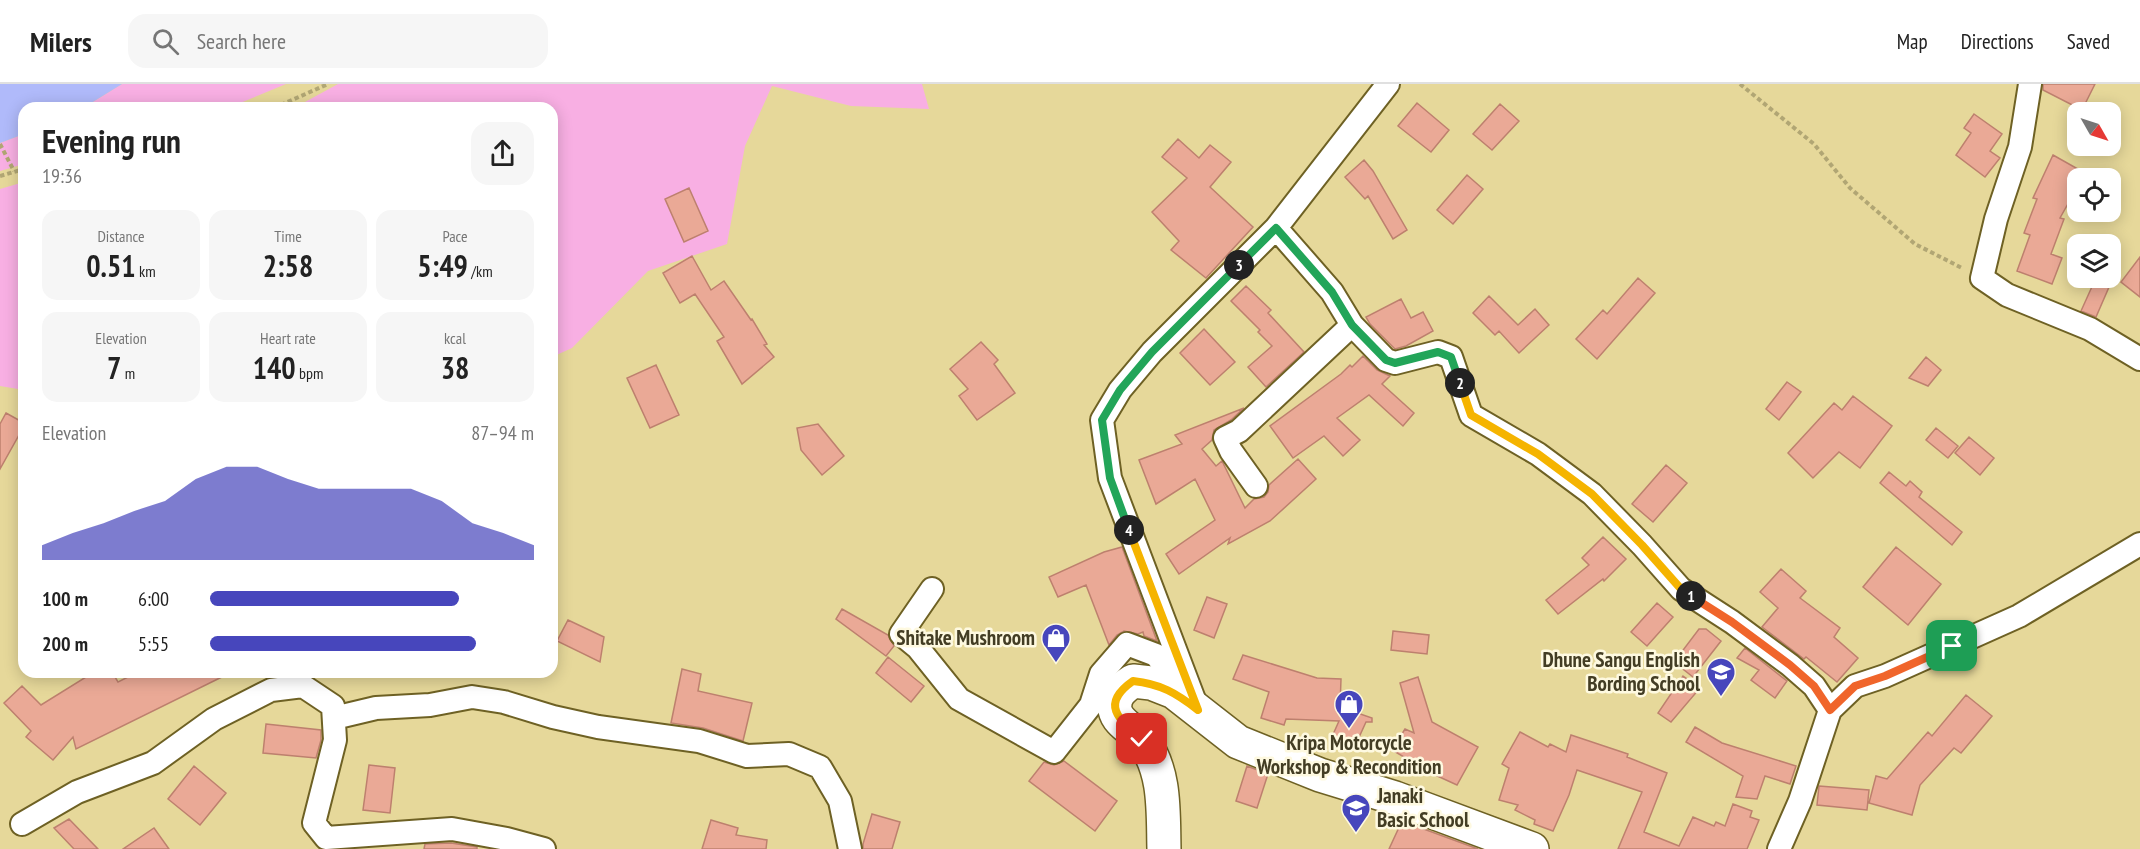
<!DOCTYPE html>
<html lang="en">
<head>
<meta charset="utf-8">
<style>
	:root { --surface:#fff; --page:#f6f6f6; --text:#222; --muted:#767676; --line:#e0e0e0; --accent:#4746bc }
	body { margin:0; font-family:"PT Sans Narrow",sans-serif; background:var(--page); color:var(--text); height:100vh; display:flex; flex-direction:column; font-size:22px; white-space:nowrap }
	* { box-sizing:border-box; margin:0 }
	p { font-size:20px; color:var(--muted) }
	.icon { flex:none; width:33px; height:33px; fill:none; stroke:currentColor; stroke-width:2; stroke-linecap:round; stroke-linejoin:round }
	.map { position:relative; flex:1; overflow:hidden }
	.panel { position:absolute; left:18px; top:18px; width:540px; height:576px; display:flex; flex-direction:column; background:var(--surface); border-radius:18px; box-shadow:0 3px 15px #0003 }
	.panel>* { flex:none }
	.needle { width:39px; rotate:129deg }
	.controls { position:absolute; left:2067px; top:18px; display:grid; gap:12px }
	.controls a { display:grid; place-items:center; width:54px; height:54px; border-radius:12px; background:var(--surface); box-shadow:0 3px 15px #0003; font-size:30px }
	.pin { position:absolute; display:grid; place-items:center; width:51px; height:51px; color:#fff; margin:-26px; border-radius:12px; box-shadow:0 3px 9px #0006 }
	.km { position:absolute; width:30px; height:30px; margin:-15px; border-radius:50%; background:#222; color:#fff; font-size:16px; line-height:30px; text-align:center }
	.round { display:grid; place-items:center; flex:none; width:63px; height:63px; border-radius:18px; background:var(--page) }
	.head { display:flex; align-items:center; justify-content:space-between; height:102px; padding:0 24px }
	h1 { font-size:33px; font-weight:600; line-height:45px }
	.metrics { display:grid; grid-template-columns:repeat(3,1fr); gap:9px; height:102px; padding:6px 24px }
	.metrics div { display:grid; align-content:center; border-radius:15px; background:var(--page); text-align:center }
	.metrics b { font-size:30px; font-weight:600 }
	.metrics small { font-size:16px; font-weight:400 }
	.metrics p { font-size:16px }
	.chart { height:168px; padding:12px 24px }
	.chart p { display:flex; justify-content:space-between }
	.chart svg { width:100%; height:108px; margin-top:6px; fill:var(--accent); opacity:.7 }
	ul { padding:0 24px; list-style:none; font-size:20px }
	li { display:grid; grid-template-columns:96px 72px 1fr; align-items:center; height:45px }
	li i { height:15px; border-radius:8px; background:var(--accent) }
	header { display:flex; align-items:center; gap:36px; box-sizing:border-box; height:84px; padding:0 30px; background:var(--surface); border-bottom:2px solid var(--line) }
	header strong { font-size:28px }
	nav { display:flex; gap:33px; margin-inline-start:auto; font-size:21px }
	.search { width:420px; height:54px; background:var(--page); display:flex; align-items:center; gap:15px; box-sizing:border-box; padding:0 21px; border-radius:18px; color:var(--muted); font-size:22px }
	.map>svg:first-child { display:block }
</style>
</head>
<body>
<header>
<strong>Milers</strong>
<div class="search"><svg class="icon" aria-label="search" viewBox="0 0 24 24"><circle cx="10" cy="10" r="6"/><path d="M15 15l6 6"/></svg>Search here</div>
<nav><a>Map</a><a>Directions</a><a>Saved</a></nav>
</header>
<div class="map">
<svg width="2140" height="765" viewBox="0 0 2140 765">
	<rect width="100%" height="100%" fill="#e6d89a"/>
	<!-- green -->
	<path fill="#f8afe3" d="M122 0H286L228 24H83Z
		M338 0H922L929 25 851 22 772 2 745 62 727 160 648 187 572 264 552 273V24H294Z
		M24 50V80L0 87V59Z
		M24 98V306L0 302V105Z"/>
	<!-- water -->
	<path fill="#b0bafa" d="M0 0H122L83 24H24V50L0 59Z"/>
	<!-- building -->
	<path fill="#eaa996" stroke="#bd806e" stroke-width="1.5" d="M2043 0H2095L2082 26 2043 6Z
		M1417 19 1449 46 1431 68 1398 42Z
		M1500 20 1519 37 1492 66 1473 50Z
		M1974 30 2002 50 1990 67 2000 74 1985 93 1956 71 1971 49 1964 44Z
		M1178 55 1199 74 1210 61 1231 78 1210 103 1253 143 1206 194 1171 166 1179 157 1152 128 1187 94 1162 73Z
		M2053 71 2085 89 2082 94H2078V102L2060 134 2064 135 2051 170 2062 174 2052 200 2017 187 2030 151 2024 149 2037 115 2033 114Z
		M1364 76 1373 87 1407 146 1393 155 1368 112 1365 115 1345 93Z
		M1467 91 1483 105 1453 140 1437 126Z
		M689 104 708 147 684 158 665 115Z
		M692 172 711 206 724 197 751 236 752 235 767 260 764 261 774 273 742 300 717 257 724 253 695 210 680 219 663 189Z
		M2140 173V213L2121 198Z
		M1638 194 1655 209 1597 275 1576 255 1603 226 1607 230Z
		M2095 196 2109 203 2096 233 2081 227Z
		M1246 202 1271 226 1268 229 1304 268 1266 303 1248 283 1272 262 1258 248 1260 246 1231 217Z
		M1489 212 1518 241 1535 225 1549 241 1519 269 1499 247 1495 251 1473 229Z
		M1401 215 1411 234 1423 228 1433 247 1406 262 1395 265 1370 240 1366 233Z
		M1204 245 1235 278 1210 301 1180 269Z
		M981 258 998 276 994 280 1015 309 977 336 959 312 968 305 950 285Z
		M1363 272 1377 286 1390 292 1382 300 1414 329 1403 342 1369 311 1337 334 1360 356 1343 372 1324 352 1293 374 1270 342 1341 290 1350 281 1352 283Z
		M1926 273 1941 286 1928 302 1909 294Z
		M656 281 679 331 650 344 627 294Z
		M1787 298 1801 308 1779 336 1766 325Z
		M1853 312 1892 342 1860 384 1839 368 1813 394 1788 369 1834 319 1842 326Z
		M1244 324 1231 336 1214 346 1212 356 1202 365 1216 382 1222 377 1245 424 1254 415 1264 413 1268 408 1269 401 1298 375 1316 395 1270 437 1228 460 1230 454 1179 490 1166 470 1215 436 1195 395 1156 420 1139 376 1182 360 1175 351Z
		M6 329 24 339V342L0 385V340Z
		M818 340 844 372 822 391 801 366 797 344Z
		M1936 344 1958 362 1948 374 1926 356Z
		M1969 353 1994 374 1980 391 1955 369Z
		M1666 381 1687 399 1653 438 1632 420Z
		M1889 388 1906 402 1910 397 1922 408 1919 413 1962 448 1952 461 1880 399Z
		M1603 453 1626 475 1604 497 1603 495 1558 530 1546 516 1589 481 1582 474Z
		M1122 463 1157 557 1144 552 1143 548 1138 550 1124 547 1117 551 1109 561 1086 501 1058 513 1049 493 1104 468Z
		M1896 463 1941 500 1908 541 1863 503Z
		M1781 485 1806 507 1800 514 1840 544 1834 553 1858 574 1837 598 1806 573 1804 575 1762 543 1778 524 1760 508Z
		M1207 513 1227 520 1214 554 1194 546Z
		M1657 519 1673 533 1647 562 1631 548Z
		M842 525 888 551 894 562 886 572 836 535Z
		M568 536 604 553 600 578 557 557Z
		M1699 545H1706L1721 557 1693 593 1674 578Z
		M1393 547 1429 551 1427 570 1391 566Z
		M1745 564 1787 597 1775 614 1751 596 1759 586 1737 574Z
		M1243 571 1317 594 1341 595 1340 623 1372 634V638H1366L1355 662 1331 655 1339 637 1286 635 1284 641 1261 634 1269 608 1233 595Z
		M888 573 924 602 911 618 876 589Z
		M682 585 701 590 698 607 752 619 743 657 703 644 671 639Z
		M94 588H112L118 598 138 588H232L76 665 73 653 53 676 26 653 31 647 4 619 22 602 41 621Z
		M1683 592 1700 604 1671 638 1658 629Z
		M1418 593 1432 638 1478 663 1457 701 1433 690 1392 666 1405 645 1414 649 1400 599Z
		M1966 611 1992 632 1961 669 1954 664 1920 701 1912 731 1869 719 1876 692 1887 695 1928 648 1932 652Z
		M266 640 321 646V656L316 674 263 669Z
		M1695 643 1722 659 1796 682 1790 700 1765 692 1757 715 1736 713 1743 692 1686 658Z
		M1520 648 1548 663 1550 660 1566 668 1571 651 1628 670 1627 673 1667 689 1644 748 1679 762 1693 733 1714 742 1716 738 1725 742 1733 720 1752 727 1750 733 1759 736 1747 765H1618L1642 708 1577 686 1569 711 1553 747 1534 740 1535 736 1515 726 1518 721 1499 716 1509 684 1502 680Z
		M1064 677 1117 717 1095 747 1029 697 1044 678 1054 681Z
		M369 681 395 684 390 729 363 726Z
		M194 682 226 709 200 741 168 715Z
		M1247 682 1268 690 1257 724 1236 717Z
		M1819 702 1869 706 1867 726 1817 721Z
		M872 730 900 738 892 765H863V760Z
		M69 735 98 765H74L54 744Z
		M711 736 738 744 736 751 767 756 766 765H702Z
		M1402 737 1478 765H1389Z
		M154 744 169 765H123Z
		M451 759 477 763V765H424L425 760Z"/>
	<g fill="none" stroke-linecap="round" stroke-linejoin="round">
		<!-- minor casing -->
		<g stroke="#6e6124" stroke-width="26">
			<path id="minor" d="M2030 0 2020 63 1996 135 1982 194 2007 211 2090 245 2140 275
				M1276 144 1332 208 1352 241 1386 276 1395 279 1438 268 1451 273 1471 331 1538 370 1592 410 1642 461 1681 505 1732 538 1790 581 1814 602 1830 626
				M1256 402 1231 367 1225 354 1239 347 1352 241
				M932 505 901 550 918 564 959 615 1054 668 1091 621 1101 590 1127 560 1156 571 1182 605
				M1198 626 1110 394 1102 336 1120 306 1152 268 1276 144 1388 0
				M334 634 376 624 430 621 472 613 504 618 553 633 598 643 699 657 747 672 789 670 820 683 840 717 850 765
				M22 740 77 708 153 679 214 635 271 606 303 602 333 622 335 656 314 739 326 754 452 745 507 755 544 765
				M1779 765 1800 717 1830 626 1855 602 1885 592 2019 532 2140 460"/>
		</g>
		<!-- secondary casing -->
		<g stroke="#6e6124" stroke-width="36">
			<path id="secondary" d="M1164 765C1163 728 1166 688 1143 657 1135 646 1118 640 1115 626 1113 612 1122 604 1133 597L1151 599 1174 608 1238 658 1320 691 1395 714 1532 765"/>
		</g>
		<!-- path -->
		<path stroke="#b1a674" stroke-width="4" stroke-dasharray="4.5 3" stroke-linecap="butt" d="M1740 0 1814 60 1850 104 1915 160 1962 184
			M274 24 328 0
			M0 60 14 87
			M0 92 24 85"/>
		<!-- minor -->
		<use href="#minor" stroke="#fff" stroke-width="22"/>
		<!-- secondary -->
		<use href="#secondary" stroke="#fff" stroke-width="33"/>
	</g>
	<g fill="none" stroke-linecap="round" stroke-linejoin="round">
		<!-- split-1 casing -->
		<g stroke="#fff" stroke-width="12">
			<path id="split-1" d="M1691 512 1732 538 1790 581 1814 602 1830 626 1855 602 1885 592 1952 562"/>
		</g>
		<!-- split-2 casing -->
		<g stroke="#fff" stroke-width="12">
			<path id="split-2" d="M1460 299 1471 331 1538 370 1592 410 1642 461 1681 505 1691 512"/>
		</g>
		<!-- split-3 casing -->
		<g stroke="#fff" stroke-width="12">
			<path id="split-3" d="M1239 181 1276 144 1332 208 1352 241 1386 276 1395 279 1438 268 1451 273 1460 299"/>
		</g>
		<!-- split-4 casing -->
		<g stroke="#fff" stroke-width="12">
			<path id="split-4" d="M1129 446 1110 394 1102 336 1120 306 1152 268 1239 181"/>
		</g>
		<!-- split-5 casing -->
		<g stroke="#fff" stroke-width="12">
			<path id="split-5" d="M1129 446 1198 626C1176 609 1161 600 1133 597 1100 620 1118 635 1142 655"/>
		</g>
		<!-- split-1 -->
		<use href="#split-1" stroke="#f0652b" stroke-width="8"/>
		<!-- split-2 -->
		<use href="#split-2" stroke="#f5b400" stroke-width="8"/>
		<!-- split-3 -->
		<use href="#split-3" stroke="#22a559" stroke-width="8"/>
		<!-- split-4 -->
		<use href="#split-4" stroke="#22a559" stroke-width="8"/>
		<!-- split-5 -->
		<use href="#split-5" stroke="#f5b400" stroke-width="8"/>
	</g>
	<!-- icons -->
	<defs>
		<g id="shop-pin" transform="scale(1.5)"><path d="M0 17L-7.5 6A9.5 9.5 0 1 1 7.5 6Z" fill="#4746bc" stroke="#fef9e0"/><path d="M-5-2.5h2.3a2.7 3.5 0 0 1 5.4 0H5L5.5 6h-11ZM-1.5-2.5h3a1.5 2.3 0 0 0-3 0Z" fill="#fff"/></g>
		<g id="school-pin" transform="scale(1.5)"><path d="M0 17L-7.5 6A9.5 9.5 0 1 1 7.5 6Z" fill="#4746bc" stroke="#fef9e0"/><path d="M0-5L7-2L0 1L-7-2ZM-4 1L0 2.5L4 1V4Q0 6-4 4Z" fill="#fff"/></g>
	</defs>
	<g fill-rule="evenodd">
		<use href="#shop-pin" x="1056" y="554"/>
		<use href="#school-pin" x="1721" y="588"/>
		<use href="#shop-pin" x="1349" y="620"/>
		<use href="#school-pin" x="1356" y="724"/>
	</g>
	<g text-anchor="middle" stroke-width="5" stroke-linejoin="round" paint-order="stroke">
		<!-- poi labels -->
		<g font-size="21" font-weight="bold" fill="#433d24" stroke="#fef9e0" text-anchor="end">
			<text x="1035" y="561">Shitake Mushroom</text>
			<text x="1700" y="583">Dhune Sangu English<tspan x="1700" dy="24">Bording School</tspan></text>
			<text x="1349" y="666" text-anchor="middle">Kripa Motorcycle<tspan x="1349" dy="24">Workshop &amp; Recondition</tspan></text>
			<text x="1377" y="719" text-anchor="start">Janaki<tspan x="1377" dy="24">Basic School</tspan></text>
		</g>
	</g>
</svg>
<div class="controls">
<a><svg class="needle" viewBox="-14 -14 28 28"><path d="M0-13l5 13h-10z" fill="#e53935"/><path d="M0 13l5-13h-10z" fill="#767676"/></svg></a>
<a><svg class="icon" aria-label="locate" viewBox="0 0 24 24"><circle cx="12" cy="12" r="6"/><path d="M12 2v4M12 18v4M2 12h4M18 12h4"/></svg></a>
<a><svg class="icon" aria-label="layers" viewBox="0 0 24 24"><path d="M12 4l9 5-9 5-9-5zM3 14l9 5 9-5"/></svg></a>
</div>
<div class="pin" style="left:1952px;top:562px;background:#1e9e55"><svg class="icon" aria-label="arrive" viewBox="0 0 24 24"><path d="M6 21V4h12l-3 4 3 4H6"/></svg></div>
<div class="pin" style="left:1142px;top:655px;background:#d93025"><svg class="icon" aria-label="check" viewBox="0 0 24 24"><path d="M5 12l5 5 9-10"/></svg></div>
<b class="km" style="left:1691px;top:512px">1</b>
<b class="km" style="left:1460px;top:299px">2</b>
<b class="km" style="left:1239px;top:181px">3</b>
<b class="km" style="left:1129px;top:446px">4</b>
<section class="panel">
<div class="head"><div><h1>Evening run</h1><p>19:36</p></div><a class="round"><svg class="icon" aria-label="share" viewBox="0 0 24 24"><path d="M12 15V3M7 8l5-5 5 5M5 13v7h14v-7"/></svg></a></div>
<div class="metrics">
<div><p>Distance</p><b>0.51<small> km</small></b></div>
<div><p>Time</p><b>2:58</b></div>
<div><p>Pace</p><b>5:49<small> /km</small></b></div>
</div>
<div class="metrics">
<div><p>Elevation</p><b>7<small> m</small></b></div>
<div><p>Heart rate</p><b>140<small> bpm</small></b></div>
<div><p>kcal</p><b>38</b></div>
</div>
<div class="chart"><p><span>Elevation</span>87–94 m</p>
<svg viewBox="0 0 160 44" preserveAspectRatio="none"><path d="M0 44V38L10 33L20 29L30 24L40 20L50 11L60 6L70 6L80 11L90 15L100 15L110 15L120 15L130 20L140 29L150 33L160 38V44z"/></svg>
</div>
<ul>
<li><b>100 m</b>6:00<i style="width:77%"></i></li>
<li><b>200 m</b>5:55<i style="width:82%"></i></li>
</ul>
</section>
</div>
</body>
</html>
